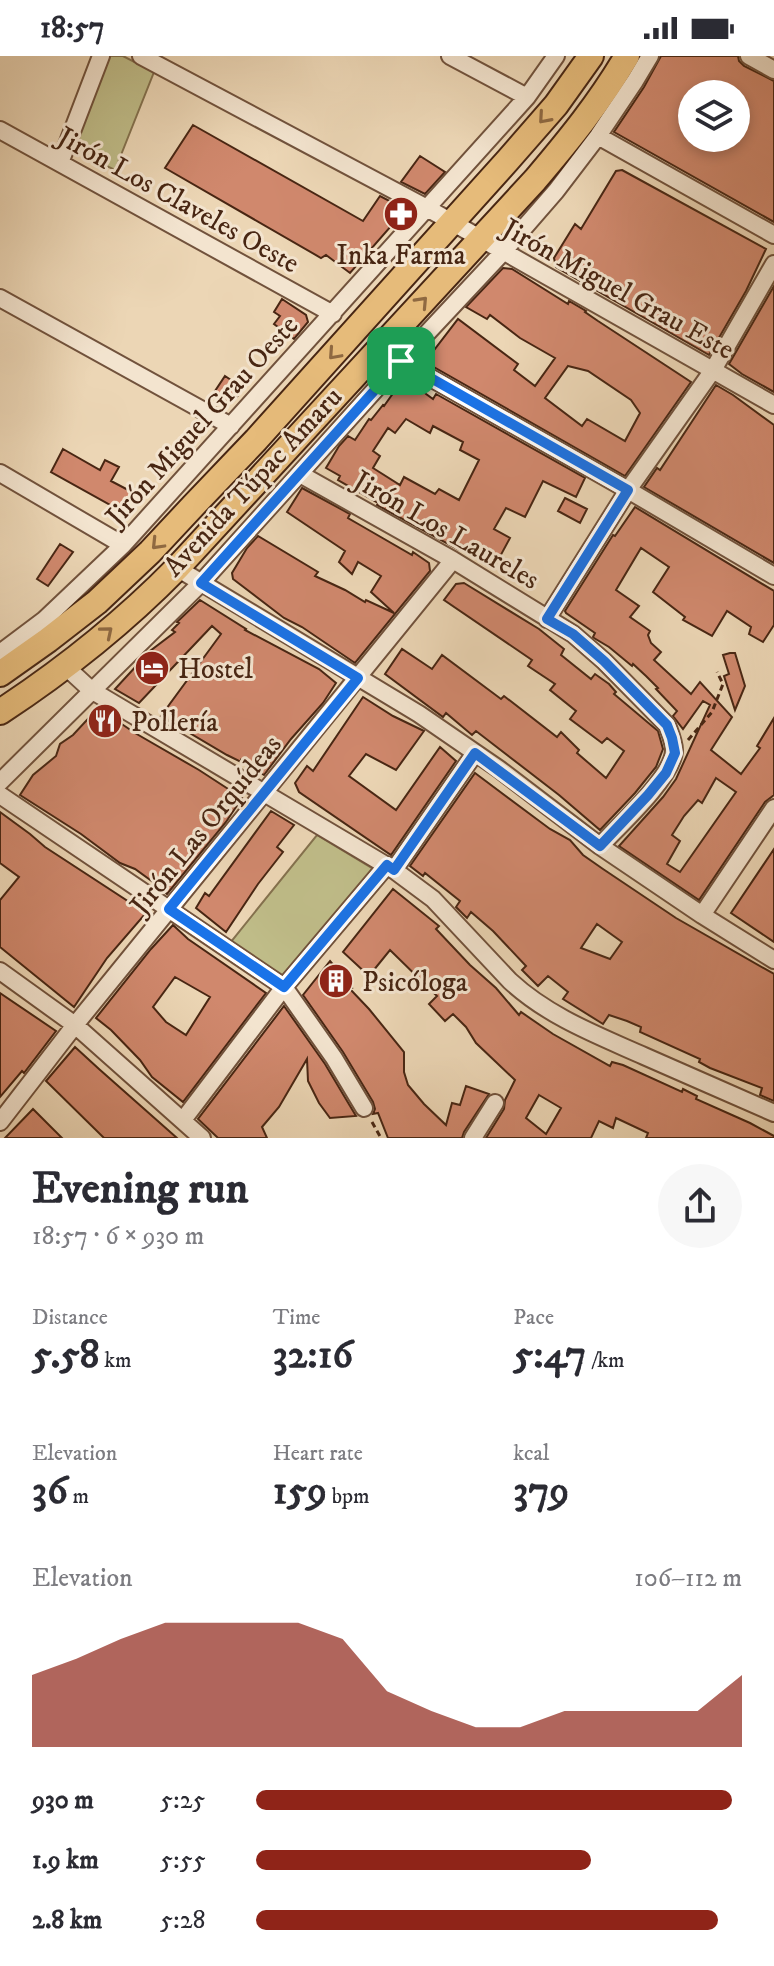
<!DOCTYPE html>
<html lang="en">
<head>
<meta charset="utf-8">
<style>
	:root { --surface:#fff; --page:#f7f7f7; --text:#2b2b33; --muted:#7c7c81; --accent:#8f2418 }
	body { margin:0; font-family:"IM FELL DW Pica",serif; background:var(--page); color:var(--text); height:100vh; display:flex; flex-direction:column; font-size:30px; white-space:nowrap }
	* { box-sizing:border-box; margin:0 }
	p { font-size:26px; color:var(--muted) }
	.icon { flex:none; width:44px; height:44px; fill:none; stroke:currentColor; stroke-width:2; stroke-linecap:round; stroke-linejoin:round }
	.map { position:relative; height:1082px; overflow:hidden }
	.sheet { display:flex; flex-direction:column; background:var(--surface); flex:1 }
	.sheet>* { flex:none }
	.tools { position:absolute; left:678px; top:24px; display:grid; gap:16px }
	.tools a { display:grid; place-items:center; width:72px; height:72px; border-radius:50%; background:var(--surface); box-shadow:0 4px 12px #0003; font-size:40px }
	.pin { position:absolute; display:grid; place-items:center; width:68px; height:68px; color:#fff; margin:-34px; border-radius:16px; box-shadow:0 4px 12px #0006 }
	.round { display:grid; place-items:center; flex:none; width:84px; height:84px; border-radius:42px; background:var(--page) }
	.headline { display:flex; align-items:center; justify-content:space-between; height:136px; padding:0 32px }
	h1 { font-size:44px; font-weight:800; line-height:60px }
	.stats { display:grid; grid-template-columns:repeat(3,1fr); gap:12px; height:136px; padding:8px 32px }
	.stats div { display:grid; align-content:center }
	.stats b { font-size:40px; font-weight:800 }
	.stats small { font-size:22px; font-weight:400 }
	.stats p { font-size:22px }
	.chart { height:224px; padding:16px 32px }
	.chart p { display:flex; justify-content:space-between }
	.chart svg { width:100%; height:144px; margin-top:8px; fill:var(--accent); opacity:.7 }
	ul { padding:0 32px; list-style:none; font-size:26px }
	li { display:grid; grid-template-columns:128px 96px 1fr; align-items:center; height:60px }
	li i { height:20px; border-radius:10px; background:var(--accent) }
	.status { display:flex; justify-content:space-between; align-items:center; height:56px; padding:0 40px; background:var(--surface); direction:ltr }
	.status svg { height:22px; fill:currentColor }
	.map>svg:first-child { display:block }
</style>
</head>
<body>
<div class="status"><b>18:57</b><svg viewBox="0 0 49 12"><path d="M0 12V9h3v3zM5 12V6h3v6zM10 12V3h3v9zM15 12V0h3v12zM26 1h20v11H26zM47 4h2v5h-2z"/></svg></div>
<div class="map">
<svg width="774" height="1082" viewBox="0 0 774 1082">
	<rect width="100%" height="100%" fill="#ecd6b5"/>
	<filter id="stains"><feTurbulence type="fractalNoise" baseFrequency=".0025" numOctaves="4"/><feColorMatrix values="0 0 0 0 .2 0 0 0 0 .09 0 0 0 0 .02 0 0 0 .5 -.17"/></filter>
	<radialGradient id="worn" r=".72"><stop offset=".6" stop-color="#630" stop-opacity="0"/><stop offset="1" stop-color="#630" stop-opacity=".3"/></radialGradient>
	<!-- green -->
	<path fill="#bfbc88" stroke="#84714e" stroke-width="2" d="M110 0H123L154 16 115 114 72 94Z
		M317 779 375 814 284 924 230 887Z"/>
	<!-- building -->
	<path fill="#d0886d" stroke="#482613" stroke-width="2" fill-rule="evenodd" d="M661 0H738L739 5 744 10 774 25V166L614 76 644 31ZM692 38H736V82H692Z
		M193 69 363 165 380 140 409 155 394 172 391 170 350 217 326 199 321 202 165 112Z
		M420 100 445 116 425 138 401 126Z
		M622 114 766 193 746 235 709 299 556 211 554 202 575 168 581 173 616 115Z
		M503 212 512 213 568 248 569 245 586 255 585 256 598 265 691 326 625 420 425 306 458 263 518 308 514 314 535 330 555 302 520 282 490 259 487 263 466 251ZM568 310 588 315 631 344 640 357 625 385 587 363 582 370 545 342Z
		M774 230V336L742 318 729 308Z
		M282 243 306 259 308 266 294 283 274 268 280 260 274 256Z
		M225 320 243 332 234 345 224 346 213 338Z
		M404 322 433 343 436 338 585 422 576 441 543 425 525 461 506 452 494 473 510 482 496 508 462 489 459 494 377 449 378 447 338 424 340 420 326 412 339 390 348 380 355 384 369 363 371 364 383 349 384 350ZM406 363 430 377 433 370 463 386 460 394 479 404 459 444 439 433 435 438 404 421 400 429 373 412 380 400 373 395 388 372 395 377Z
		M716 329 733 339 774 369V507L644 431 657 412 660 414Z
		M63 393 100 414 105 404 119 411 111 425 132 436 121 455 51 416Z
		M302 432 350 458 348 462 360 469 412 499 413 496 429 507 430 515 355 607 302 571 284 562 233 523 232 517 247 492 258 480 318 516 315 520 345 534 365 546 366 544 394 557 371 536 381 520 358 506 352 518 339 506 345 495 287 456Z
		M565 442 587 453 580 467 558 455Z
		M635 451 774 535V569L763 586 749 578 751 571 727 555 712 580 683 564 685 561 653 536 669 511 641 492 616 534 639 550 630 561 650 575 648 579 651 587 661 596 654 604 691 638 700 626 732 661 711 694 741 718 760 692 757 690 774 662V739L765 746 699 844 619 790 663 741 676 723 710 649 703 645 683 673 673 660 677 655 656 633 658 632 646 620 633 608 632 610 609 591 594 582 593 581 595 577 566 557 565 555 613 479 615 480ZM716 722 736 736 680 816 667 808 680 785 672 779 684 760 698 744 702 747Z
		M60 488 73 496 48 530 37 523Z
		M464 527 539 573 564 593 561 599 591 623 595 618 609 628 616 636 614 638 658 675 663 693 656 711 635 737 600 774 559 739 476 675 472 679 446 657 443 661 385 618 402 593 432 613 442 599 501 643 504 640 557 681 561 676 579 694 577 697 606 722 624 695 607 682 602 687 570 663 576 655 550 634 555 628 528 610 532 604 444 544 456 528Z
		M200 544 246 573 245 574 319 613 336 627 323 647 291 683 264 719 241 704V706L227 699 161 660 221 578 212 570 139 647 115 633 150 595 175 576 172 574 179 567 177 566Z
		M730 597H735L745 630 735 654 724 620 729 618 723 599Z
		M363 641 393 660 424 675 396 714 366 698 349 720 396 754 440 691 456 705 391 799 299 736 295 727 307 710 313 715Z
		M98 652 135 677 199 714 242 742 226 766 167 838 153 826 135 813 120 807 81 778 20 739 33 719 56 700 60 688 73 679Z
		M475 717 550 773 570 784 583 799 603 813 676 862 774 918V1045L760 1039 762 1032 710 1012 699 1006 700 1003 640 976 641 971 627 965 609 959 603 968 563 943 568 936 548 920 538 930 522 914 526 910 493 875 471 856 467 862 456 851 460 845 425 817 423 820 410 810ZM597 868 622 886 610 903 581 892Z
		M271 755 294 769 277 791 283 796 258 828 226 876 196 852 205 837 209 840Z
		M0 756 30 778 45 791 146 857 107 902 74 951 0 891V844L19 821 0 807Z
		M774 793V886L731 857Z
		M393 833 439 870 436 873 470 909 496 932 519 959 521 956 553 978 610 1010 612 1006 623 1009 682 1036 683 1033 697 1040 696 1043 750 1067 774 1080V1082H646L648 1077 616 1062 613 1072 599 1065 591 1082H486L504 1053 505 1044 515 1024 476 987 466 971 453 958 445 965 429 948 437 940 390 894 369 920 343 896ZM539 1039 561 1052 546 1078 526 1062Z
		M173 869 188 883 266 937 183 1046 152 1021 140 1004 111 974 96 962 151 893ZM175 921 210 941 186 979 166 966 153 951Z
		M330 905 352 932 350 933 369 953 404 996V1016L408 1029 424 1048 446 1069 452 1047 460 1049 466 1030 489 1038 464 1076 462 1082H388L378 1057 373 1058 375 1053 373 1046 343 996 303 939Z
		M0 937 56 975 24 1017 22 1015 0 1041Z
		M284 950 325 1008 356 1060 330 1062 319 1047 308 1025 307 1003 279 1051 262 1071 267 1082H218L198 1063Z
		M75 991 99 1013 177 1082H104L46 1025Z
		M33 1053 62 1082H5Z"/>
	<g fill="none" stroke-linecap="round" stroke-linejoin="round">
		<!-- minor casing -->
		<g stroke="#71523c" stroke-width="20">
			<path id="minor" d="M141 0 427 152 774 349
				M450 0 527 41
				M749 0 774 14
				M0 74 333 258
				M598 80 774 179
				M60 107 101 0
				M0 242 231 370
				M401 305 628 434 774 520
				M0 417 123 489
				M300 418 453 504 573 578 604 605 667 669C670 677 674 686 674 694 674 720 618 771 600 790
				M177 512 419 658 499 713 600 790 702 859 774 904
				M547 563 628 434 713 314 774 208
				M0 597 44 564 123 489 527 41 556 0
				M65 610 91 634 394 814 433 843 510 925C549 961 597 979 644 1000 687 1019 731 1038 774 1057
				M0 726 201 527 401 305 503 196 556 135 598 80 635 25 650 0
				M0 739 284 931 334 1002 364 1052
				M394 814 475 697
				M702 859 774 752
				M0 915 75 969 202 1082
				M183 1064 284 931 387 809
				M0 1066 75 969 453 504
				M473 1082 495 1047"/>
		</g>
		<!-- highway casing -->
		<g stroke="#482613" stroke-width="28">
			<path id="highway" d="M0 618 48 584 97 546 150 496 193 450 256 384 508 104 556 49 591 0
				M0 656C64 614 124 566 177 512L535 124C569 84 600 46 627 0"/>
		</g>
		<!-- path -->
		<path stroke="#482613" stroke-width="3" stroke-dasharray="6 4" stroke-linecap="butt" d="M688 684 712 656 723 628 717 616
			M372 1066 381 1082"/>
		<!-- minor -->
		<use href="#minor" stroke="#f3e4cf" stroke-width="16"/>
		<!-- highway -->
		<use href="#highway" stroke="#e6bb7a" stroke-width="24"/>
	</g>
	<!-- one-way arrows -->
	<defs><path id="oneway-chevron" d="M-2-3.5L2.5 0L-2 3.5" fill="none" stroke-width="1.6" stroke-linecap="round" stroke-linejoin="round" transform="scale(2)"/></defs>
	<g stroke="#8f6941">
		<use href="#oneway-chevron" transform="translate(544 62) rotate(131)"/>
		<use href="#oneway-chevron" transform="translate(422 246) rotate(-47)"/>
		<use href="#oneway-chevron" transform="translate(334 298) rotate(132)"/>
		<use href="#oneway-chevron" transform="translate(157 488) rotate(134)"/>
		<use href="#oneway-chevron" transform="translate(107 576) rotate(-40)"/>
	</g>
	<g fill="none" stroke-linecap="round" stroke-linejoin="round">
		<!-- route casing -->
		<g stroke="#fff" stroke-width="16">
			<path id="route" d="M401 305 628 434 547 563 573 578 604 605 667 669 672 682 675 697 666 717 648 739 600 790 475 697 394 814 387 809 284 931 169 853 358 622 201 527Z"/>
		</g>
		<!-- route -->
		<use href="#route" stroke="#1a73e8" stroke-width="10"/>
	</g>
	<!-- icons -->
	<defs>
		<g id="pharmacy-disc" transform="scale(1.8)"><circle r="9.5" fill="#8f2418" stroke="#f3e4cf"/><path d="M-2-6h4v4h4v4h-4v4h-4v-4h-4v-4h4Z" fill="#fff"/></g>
		<g id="hotel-disc" transform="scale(1.8)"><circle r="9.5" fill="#8f2418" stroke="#f3e4cf"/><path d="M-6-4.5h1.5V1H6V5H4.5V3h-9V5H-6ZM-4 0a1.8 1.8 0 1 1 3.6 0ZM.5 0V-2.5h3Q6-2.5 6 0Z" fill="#fff"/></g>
		<g id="restaurant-disc" transform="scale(1.8)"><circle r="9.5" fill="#8f2418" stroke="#f3e4cf"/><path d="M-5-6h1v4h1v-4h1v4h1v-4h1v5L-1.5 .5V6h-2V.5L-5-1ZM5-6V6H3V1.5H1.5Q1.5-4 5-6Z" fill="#fff"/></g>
		<g id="building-disc" transform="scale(1.8)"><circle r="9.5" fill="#8f2418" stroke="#f3e4cf"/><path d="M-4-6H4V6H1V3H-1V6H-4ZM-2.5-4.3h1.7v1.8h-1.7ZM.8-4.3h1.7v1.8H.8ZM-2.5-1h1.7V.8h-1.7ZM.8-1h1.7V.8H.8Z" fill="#fff"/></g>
	</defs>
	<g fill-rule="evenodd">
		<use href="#pharmacy-disc" x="401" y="158"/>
		<use href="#hotel-disc" x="152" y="612"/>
		<use href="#restaurant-disc" x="105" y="665"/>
		<use href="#building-disc" x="336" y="925"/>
	</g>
	<g text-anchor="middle" stroke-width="6" stroke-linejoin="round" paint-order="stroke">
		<!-- street labels -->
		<g font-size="28" fill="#482613" stroke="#f3e4cf">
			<text transform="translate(179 143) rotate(29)" y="10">Jirón Los Claveles Oeste</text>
			<text transform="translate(619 232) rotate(29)" y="10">Jirón Miguel Grau Este</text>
			<text transform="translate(201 364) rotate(-48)" y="10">Jirón Miguel Grau Oeste</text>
			<text transform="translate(252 425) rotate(-47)" y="10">Avenida Túpac Amaru</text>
			<text transform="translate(447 473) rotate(30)" y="10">Jirón Los Laureles</text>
			<text transform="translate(205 768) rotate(-51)" y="10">Jirón Las Orquídeas</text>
		</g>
		<!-- poi labels -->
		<g font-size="28" fill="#482613" stroke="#f3e4cf" text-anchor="start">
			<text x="401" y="208" text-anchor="middle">Inka Farma</text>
			<text x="178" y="622">Hostel</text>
			<text x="131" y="675">Pollería</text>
			<text x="362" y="935">Psicóloga</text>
		</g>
	</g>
	<rect width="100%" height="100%" filter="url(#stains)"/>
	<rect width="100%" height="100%" fill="url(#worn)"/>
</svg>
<div class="tools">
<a><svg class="icon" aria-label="layers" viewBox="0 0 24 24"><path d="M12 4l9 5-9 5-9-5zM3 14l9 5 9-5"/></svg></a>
</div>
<div class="pin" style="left:401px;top:305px;background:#1e9e55"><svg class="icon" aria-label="arrive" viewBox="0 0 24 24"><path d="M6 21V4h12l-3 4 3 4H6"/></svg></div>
</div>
<section class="sheet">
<div class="headline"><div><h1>Evening run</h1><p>18:57 · 6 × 930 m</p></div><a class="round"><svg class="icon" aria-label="share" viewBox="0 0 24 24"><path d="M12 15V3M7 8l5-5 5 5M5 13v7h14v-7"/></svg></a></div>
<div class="stats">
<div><p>Distance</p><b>5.58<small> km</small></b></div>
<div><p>Time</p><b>32:16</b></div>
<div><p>Pace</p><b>5:47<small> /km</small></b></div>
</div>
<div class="stats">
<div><p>Elevation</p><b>36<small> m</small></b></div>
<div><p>Heart rate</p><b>159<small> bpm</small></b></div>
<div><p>kcal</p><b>379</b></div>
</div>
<div class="chart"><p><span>Elevation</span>106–112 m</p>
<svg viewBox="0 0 160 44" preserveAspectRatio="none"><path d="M0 44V22L10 17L20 11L30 6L40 6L50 6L60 6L70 11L80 27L90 33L100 38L110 38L120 33L130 33L140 33L150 33L160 22V44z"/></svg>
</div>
<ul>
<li><b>930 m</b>5:25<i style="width:98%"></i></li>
<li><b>1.9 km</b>5:55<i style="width:69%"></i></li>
<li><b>2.8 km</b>5:28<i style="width:95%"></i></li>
</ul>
</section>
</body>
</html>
